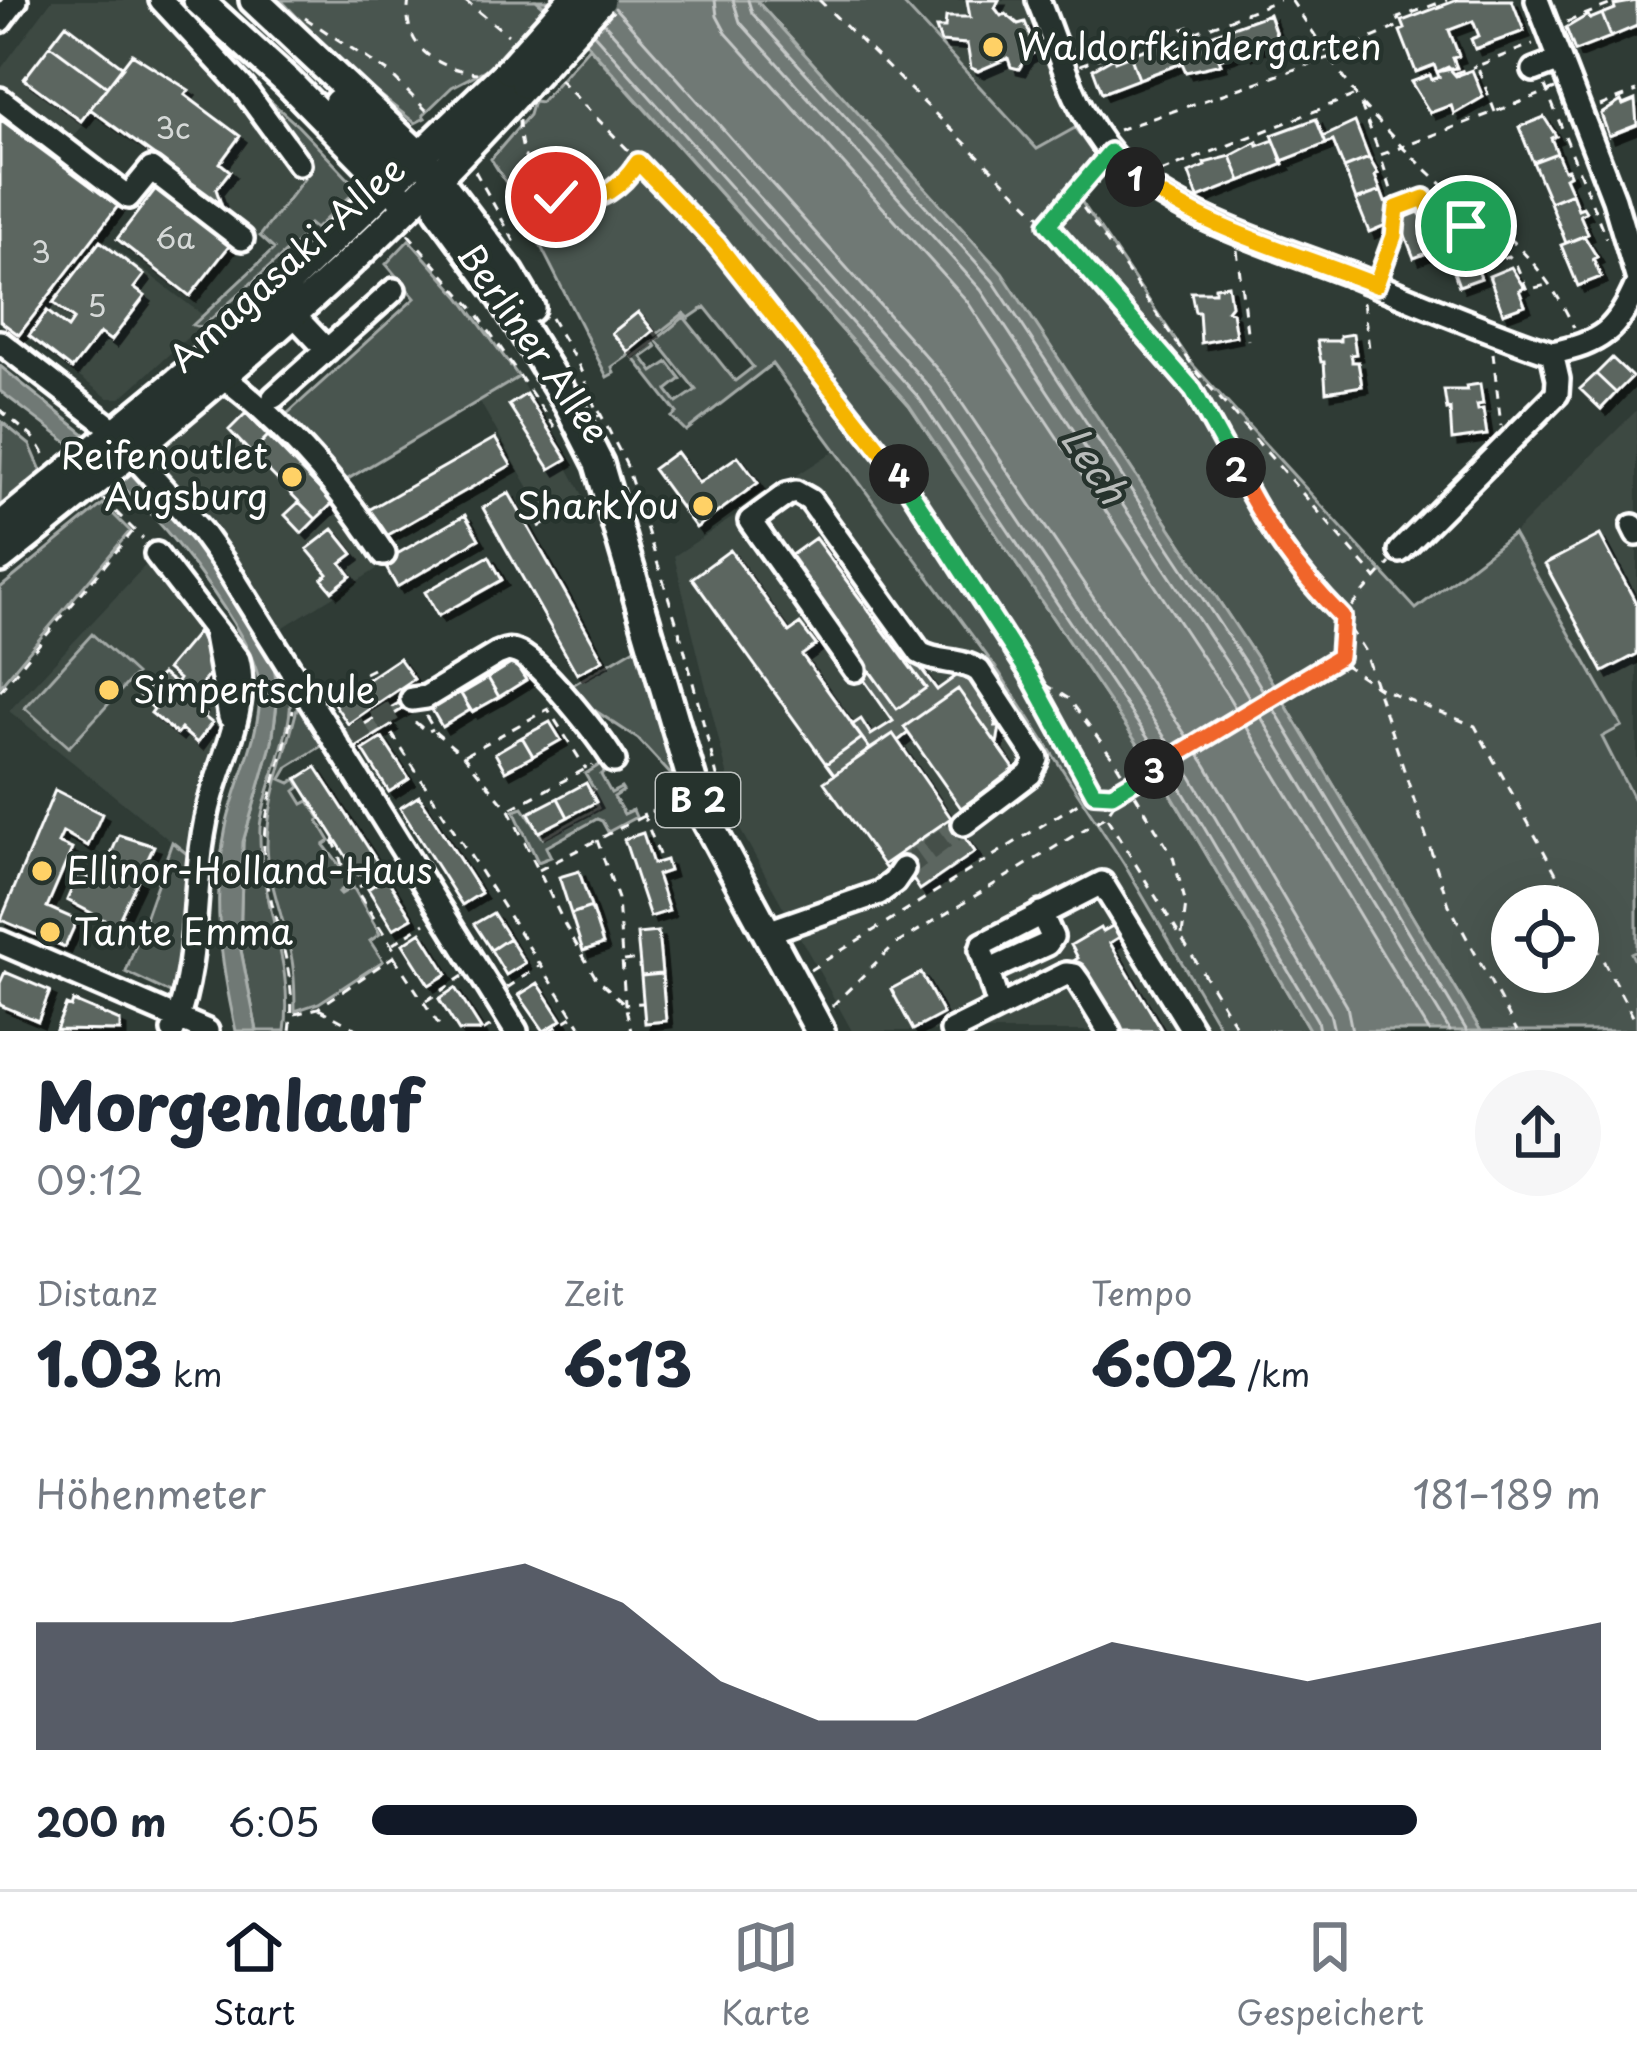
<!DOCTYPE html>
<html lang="de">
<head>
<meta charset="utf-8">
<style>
	:root { --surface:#fff; --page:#f6f6f7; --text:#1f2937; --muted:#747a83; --line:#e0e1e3; --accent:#111827 }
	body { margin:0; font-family:"Playpen Sans",sans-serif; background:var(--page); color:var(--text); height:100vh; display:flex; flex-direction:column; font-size:45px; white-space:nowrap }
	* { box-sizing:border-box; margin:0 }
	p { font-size:39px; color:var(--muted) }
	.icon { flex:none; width:66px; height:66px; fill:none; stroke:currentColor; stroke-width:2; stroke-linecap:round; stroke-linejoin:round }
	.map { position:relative; height:1031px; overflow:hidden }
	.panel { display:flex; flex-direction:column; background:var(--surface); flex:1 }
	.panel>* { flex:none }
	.buttons { position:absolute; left:1491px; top:885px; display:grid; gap:24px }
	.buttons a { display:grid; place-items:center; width:108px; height:108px; border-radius:50%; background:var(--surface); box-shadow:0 12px 48px #0002; font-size:60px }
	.pin { position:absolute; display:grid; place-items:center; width:102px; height:102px; color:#fff; margin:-51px; border:6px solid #fff; border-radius:50%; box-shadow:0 3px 12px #0007 }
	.km { position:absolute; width:60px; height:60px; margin:-30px; border-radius:50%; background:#222; color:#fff; font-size:33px; line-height:60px; text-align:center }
	.round { display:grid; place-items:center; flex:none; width:126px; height:126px; border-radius:63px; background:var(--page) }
	.headline { display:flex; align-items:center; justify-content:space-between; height:204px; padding:0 36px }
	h1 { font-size:66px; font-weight:800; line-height:90px }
	.figures { display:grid; grid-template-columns:repeat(3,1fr); gap:18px; height:204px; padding:12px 36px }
	.figures div { display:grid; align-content:center }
	.figures b { font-size:60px; font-weight:800 }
	.figures small { font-size:33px; font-weight:400 }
	.figures p { font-size:33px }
	.chart { height:336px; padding:24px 36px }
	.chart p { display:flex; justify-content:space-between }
	.chart svg { width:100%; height:216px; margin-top:12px; fill:var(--accent); opacity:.7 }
	ul { padding:0 36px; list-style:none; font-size:39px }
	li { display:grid; grid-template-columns:192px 144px 1fr; align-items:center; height:90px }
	li i { height:30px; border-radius:15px; background:var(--accent) }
	.dock { display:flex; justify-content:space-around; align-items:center; height:168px; border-top:3px solid var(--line); background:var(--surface); font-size:33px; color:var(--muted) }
	.dock a { display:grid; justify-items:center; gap:6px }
	.dock .active { color:var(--accent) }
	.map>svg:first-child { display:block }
</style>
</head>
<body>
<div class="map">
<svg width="1637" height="1031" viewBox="0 0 1637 1031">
	<defs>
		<filter id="shadow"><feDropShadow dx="6" dy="6" stdDeviation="0" flood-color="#0009"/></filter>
	</defs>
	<rect width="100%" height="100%" fill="#2f3b35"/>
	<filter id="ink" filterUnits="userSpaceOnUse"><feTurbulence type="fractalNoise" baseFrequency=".00833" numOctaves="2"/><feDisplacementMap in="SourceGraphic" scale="24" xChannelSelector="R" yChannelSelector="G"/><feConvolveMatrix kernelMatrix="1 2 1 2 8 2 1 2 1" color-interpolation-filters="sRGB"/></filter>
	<g filter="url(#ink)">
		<!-- built -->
		<path fill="#3c4842" d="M52 0H171L311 171 258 239 94 114 69 141 0 88V70Z
			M900 0H1026L1053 79 1075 128 1038 150Z
			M100 237 208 319 121 398H108L24 336Z
			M519 377 584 497 546 518 480 402Z
			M226 389 346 515 377 569 271 635 140 463Z
			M1637 410V806L1601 737 1621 725 1513 534Z
			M837 449 999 672 1124 864 1222 1031H852L741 831 674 556Z
			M156 554 238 660 199 864 9 711Z"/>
		<!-- green -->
		<path fill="#4a544f" stroke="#a4aaa7" stroke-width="3" fill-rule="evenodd" d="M265 0H273L332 54 281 0H536L548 10 500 62 452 87 423 115 425 118 415 123 359 79 390 111 410 124 411 129 388 116Z
			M756 0H900L1037 149 1075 128 1102 166 1079 198 1193 365 1416 609 1513 534 1622 726 1602 737 1637 806V950L1631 953 1637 965V1031H1481L1266 672 1002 274ZM1512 906H1578V972H1512Z
			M589 47 909 405 1168 789 1310 1031H1222L1124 864 999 672 772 364 686 431 672 417 677 413 633 357 653 342 656 347 642 357 653 372 668 362 681 379 667 390 677 403 696 390 656 340 684 317 735 381 753 367 705 307 689 318 684 313 656 335 638 312 612 333 632 353 612 367 614 373 607 377 520 205 491 159 529 115 533 101 541 102Z
			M217 53 298 126 358 189 315 229 309 224 300 233 303 237 202 327 193 325 274 249 260 236 310 171Z
			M409 240 460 297 519 377 326 492 267 432 415 298 386 264Z
			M2 422 30 445 43 475 0 508Z
			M103 504 130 531 0 686V588Z
			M92 634 136 674 69 747 25 708Z
			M642 644 674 778 638 739 564 690Z
			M273 659C278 669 286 681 289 692 298 722 262 793 260 828 258 898 295 960 285 1031H257L240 945 243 842 272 742 278 696Z
			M299 700 323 745 288 767 281 779 290 783 296 779 300 787 295 791 303 804 309 801 321 819 318 821 330 841 324 845 352 882 339 892 341 894 353 887 380 934 370 941 383 961 319 1003 295 1011C295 992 295 973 291 955 284 918 268 883 267 846 267 797 289 747 299 700Z
			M606 761 610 768 601 775 611 793 621 788 623 791 614 797 624 814 633 810 636 817 608 832 602 821 597 819 546 847 551 857 538 862 514 811 523 808 543 838 598 808 590 792 594 789 585 774Z
			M172 842 196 861 179 997 126 972Z"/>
		<!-- water -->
		<path fill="#707975" stroke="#a9afac" stroke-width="3" d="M537 0H756L1002 273 1266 672 1481 1031H1310L1168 789 909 405 582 38Z
			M0 366 142 480 183 526 273 659 278 696 272 742 243 842 240 945 257 1031H236C220 960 211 895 227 822 237 779 261 735 260 689 259 644 176 538 143 506 99 464 48 428 0 391Z"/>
		<!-- pier -->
		<path fill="#2f3b35" d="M1283 689 1289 699 1154 780 1147 770Z"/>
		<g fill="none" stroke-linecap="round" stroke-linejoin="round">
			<!-- shore -->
			<path stroke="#c6c9c8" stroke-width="3" d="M715 0 717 16 726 33 967 301 1228 696 1429 1031
				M733 0 740 22 981 290 1243 687 1450 1031
				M748 0 752 13 993 281 1256 679 1467 1031
				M615 8 945 378 1206 765 1347 1006 1352 1031
				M603 22 931 389 1190 775 1330 1013 1334 1031
				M593 33 919 398 1178 783 1317 1020 1319 1031"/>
		</g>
		<!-- building -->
		<path fill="#5b6661" stroke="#fff" stroke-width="3" filter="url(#shadow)" d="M967 0H999L995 8 1001 16 1006 14 1018 24 1025 22 1037 51 1026 57 1019 69 1011 67 1008 58 978 71 971 68 967 44 941 42 936 28H945L946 17H970Z
			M1457 0H1512L1524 31 1475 49 1471 39 1479 36 1473 21 1449 30 1459 56 1453 58 1457 68 1437 72 1434 65 1416 72 1400 31 1405 29 1402 21Z
			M1637 1V26L1611 37 1602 14 1615 9 1614 5Z
			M1269 14 1277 37 1247 53 1245 49 1228 56 1219 32Z
			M1602 14 1611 37 1575 51 1566 28 1588 15 1590 19Z
			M66 24 123 67 107 87 50 45Z
			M1219 32 1228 56 1219 59 1221 64 1186 72 1176 49Z
			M1173 39 1182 63 1139 79 1130 55 1149 48 1148 44Z
			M50 45 107 87 81 121 24 79Z
			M132 54 189 90 185 95 240 136 220 163 230 171 216 189 221 204 90 109Z
			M1130 55 1139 79 1102 93 1093 69 1114 57 1115 61Z
			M1448 67 1456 76 1472 70 1483 97 1454 114 1451 105 1430 113 1411 82 1430 75 1432 80 1439 77 1437 72Z
			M1635 100 1637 125 1609 136 1601 114 1621 101 1623 105Z
			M1544 117 1556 136 1551 138 1557 153 1533 162 1519 127Z
			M0 119 118 206 19 335 0 321Z
			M1316 119 1326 144 1282 161 1272 135Z
			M1355 122 1369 158 1344 168 1333 141 1326 144 1323 137Z
			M1274 140 1284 164 1241 181 1231 156 1257 142 1258 146Z
			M1557 153 1564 170 1568 169 1570 174 1565 177 1572 193 1550 202 1533 162Z
			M1231 156 1241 181 1198 198 1189 173 1205 166 1204 163Z
			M1369 158 1378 174 1375 176 1381 191 1356 200 1344 168Z
			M160 183 234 240 190 296 117 239Z
			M1381 191 1385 202 1388 201 1393 222 1369 232 1356 200Z
			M1572 193 1578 209 1583 207 1586 212 1580 215 1588 234 1566 243 1550 202Z
			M1421 211 1427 226 1432 224 1435 232 1429 234 1435 250 1414 258 1399 220Z
			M1584 236 1597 257 1593 259 1601 277 1578 286 1561 245Z
			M1466 239 1472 255 1477 254 1479 259 1474 261 1481 278 1459 286 1445 247Z
			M100 241 144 275 134 288 145 296 111 341 100 333 72 369 29 336 47 311 68 328 74 319 53 303Z
			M1511 267 1524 288 1519 290 1525 305 1503 313 1489 276Z
			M1228 285 1231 305 1227 310 1232 312 1236 336 1201 343 1199 312H1195L1191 292H1215V287Z
			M638 312 653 331 628 352 612 333Z
			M1353 334 1356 354 1351 355 1352 359V362H1358L1362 386 1326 392 1324 362H1321L1317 341H1340V336Z
			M1612 358 1632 377 1616 393 1596 374Z
			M1596 374 1616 393 1601 409 1580 389Z
			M1480 384 1483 404 1477 405 1478 410 1483 409 1487 435 1452 440 1450 409 1447 410 1444 390H1467L1466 386Z
			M526 394 567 459 550 469 509 405Z
			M246 413 268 436 251 453 229 430Z
			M268 436 333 503 316 519 251 453Z
			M495 438 511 465 381 539 365 512Z
			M676 452 699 483 738 456 758 483 696 528 653 469Z
			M509 493 603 660 577 674 483 508Z
			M299 502 316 519 302 533 285 515Z
			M465 515 479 539 397 587 383 562Z
			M333 529 353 554 341 563 351 576 332 591 322 579 328 574 307 549Z
			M1600 535 1637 605V654L1603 672 1545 564Z
			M815 538 926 688 897 709 787 558Z
			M730 550 789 632 800 624 816 645 802 655 862 738 826 764 692 578Z
			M489 556 502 580 438 616 425 592Z
			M198 632 214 669 195 692 191 689 188 693 201 707 197 711 212 723 197 743 181 729 177 734 151 713 154 709 140 695 162 674 176 684 179 679 167 669Z
			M399 658 414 679 374 706 359 685Z
			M914 659 937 690 959 674 975 677 974 685 982 686 981 697 989 698V706H996L995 726H1000L997 744 958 689 904 727 908 733 898 741 893 734 870 749 852 725 861 719 871 735 893 721 862 677 870 671 897 709 926 688 907 663Z
			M514 662 526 680 499 697 488 678Z
			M488 678 499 697 472 712 461 694Z
			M359 685 374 706 348 724 333 702Z
			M958 689 1015 770 961 808 904 727Z
			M460 692 470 710 442 727 431 708Z
			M410 696 414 702 388 718 392 725 355 748 347 735Z
			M550 722 561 740 533 756 522 737Z
			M893 734 951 818 883 865 824 782Z
			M522 737 533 756 505 771 495 753Z
			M382 738 409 779 389 792 363 750Z
			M862 738 870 749 834 775 826 764Z
			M316 767 378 863 358 875 297 779Z
			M586 783 596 802 568 817 558 798Z
			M55 790 102 814 88 846 63 832 58 843 72 849 47 907 77 920 65 947 1 920Z
			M419 796 481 893 462 905 400 808Z
			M558 798 568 817 539 832 529 813Z
			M951 818 975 852 920 890 902 863 888 872 883 865Z
			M643 833 653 864 666 860 669 871 657 875 669 911 650 917 624 839Z
			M119 835 154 846 116 926 67 900 78 874 99 882Z
			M579 871 591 907 571 914 559 877Z
			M386 877 412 918 393 929 368 889Z
			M591 907 603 944 583 951 571 914Z
			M493 913 509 938 491 950 474 924Z
			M1116 924 1123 935 1110 943 1162 1031H1121L1086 972 1080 975 1072 962 1078 958 1071 945 1100 928 1102 932Z
			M421 932 447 974 429 985 403 944Z
			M658 932 662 974 641 976 637 934Z
			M509 938 525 963 506 975 491 950Z
			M5 972 50 991 38 1021 0 1005V983Z
			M921 973 943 1014 913 1030 891 989Z
			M662 974 666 1021 645 1023 641 976Z
			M538 983 562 1020 544 1031 519 995Z
			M455 988 481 1029 479 1031H459L439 999Z
			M73 1001 120 1021V1031L56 1030 66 1005 71 1007Z"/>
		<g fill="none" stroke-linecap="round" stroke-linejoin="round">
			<!-- minor-tunnel -->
			<path stroke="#444f49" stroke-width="21" stroke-dasharray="21 10" stroke-linecap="butt" d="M349 738 412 699
				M903 869 964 824"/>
			<!-- minor casing -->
			<g stroke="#fff" stroke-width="30">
				<path id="minor" d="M161 0 244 89 299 164
					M1038 0C1059 51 1075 114 1113 156 1171 218 1278 246 1356 277 1421 303 1485 331 1552 353 1601 343 1617 331 1637 284
					M1537 0 1614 199 1637 277
					M0 21 16 0
					M1534 70 1560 60
					M0 99 128 197 151 169 242 239
					M293 314 327 350
					M0 342 118 433
					M214 370C281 419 339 485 384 554
					M274 397 394 290
					M131 453 201 531 224 563 516 1031
					M1633 526 1637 534
					M1400 551 1557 394 1558 379 1552 353
					M156 554 238 660C249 703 224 754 212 795 189 873 204 954 173 1031
					M215 635 230 717
					M855 670 750 521 787 494 796 492 810 500 920 653C939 664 960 658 979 671L1037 759 1030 774 964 824
					M412 699 426 697 497 654C505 651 507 649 516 652 539 659 600 738 614 761
					M765 933 879 893 894 882 903 869
					M0 942 207 1031
					M988 971 1047 944 1052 937 1041 913
					M999 1007 981 950 983 944 1102 883 1193 1031
					M952 1031 1066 974 1074 975 1079 982 1109 1031"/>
			</g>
			<!-- major casing -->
			<g stroke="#fff" stroke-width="36">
				<path id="major" d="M198 0 288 82 401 197
					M254 0 422 158 510 274 530 308
					M338 103 391 155
					M439 210 500 293 569 405 599 464 700 808 820 1031
					M0 527 227 341 509 70
					M0 558C184 412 368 260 525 84"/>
			</g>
			<!-- path -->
			<path stroke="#fff" stroke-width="3" stroke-dasharray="9 9" stroke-linecap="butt" d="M409 0C401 46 435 68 477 73
				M464 0 508 35
				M819 0 1048 224 1193 390 1268 532 1304 578 1342 617 1364 650 1449 905 1517 1031
				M1291 0 1361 103 1402 147 1380 155 1397 208 1448 189C1501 227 1547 267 1574 328
				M305 18 388 72 427 111
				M1567 22 1621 0
				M1080 65 1189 27 1191 34 1279 0
				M1455 73 1476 66
				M559 79C611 134 667 187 717 244 864 411 988 598 1094 793
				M1545 86 1606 238
				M1361 105 1379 152
				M1600 106 1637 91
				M1495 112 1477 66 1533 44
				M519 120C520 199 588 234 637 163
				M1118 130 1328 58 1401 25 1398 18 1447 0
				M475 171 518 248
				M1161 172 1353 96
				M1446 188 1402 147 1555 89
				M1073 193 1197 372 1376 578
				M1424 199 1442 235 1465 226 1486 264 1509 256 1515 262 1527 290 1550 284
				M1048 223 1095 166
				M408 234 474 309 558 432
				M1237 250 1248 340
				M1381 270 1394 236 1397 210
				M1363 302 1369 348
				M551 318 579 366 599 417
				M1493 353 1501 426
				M0 410 35 439 48 460
				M599 411 626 464 682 640 725 807
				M103 499 143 539
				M539 527 587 500
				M1339 657 1342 617 1390 563
				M1343 664 1379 688 1475 726 1574 906
				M365 673 377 667
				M1030 675 1069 699 1113 758 1173 857 1186 904 1181 943
				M0 691 134 530
				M190 691 208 707
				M200 710 210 718
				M426 716 436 733 464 756 509 810 565 925 596 978 625 1004 631 1031
				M415 722 427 732 433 729
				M392 734 583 1031
				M465 755 548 709 586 769
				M512 808 593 765
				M643 813 661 860
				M1107 818 1239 1031
				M333 840C347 870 333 860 362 886
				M597 840 618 899 625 1004 643 1003
				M539 870 653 811H676
				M1578 913 1637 1024
				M393 944 425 923
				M394 957 443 1031
				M624 961 640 959
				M810 970 1094 793 1112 794
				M507 988 539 966
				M426 1001 463 976
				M832 1006 893 946 1106 816 1116 801
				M319 1009 360 1031
				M295 1014 318 1008 397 954 358 893 359 887 390 867
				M290 1031C298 976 275 928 266 875 256 818 283 764 293 710
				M483 1031 494 1024
				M550 1031 572 1017"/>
			<!-- minor -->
			<use href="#minor" stroke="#26332d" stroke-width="21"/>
			<!-- major -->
			<use href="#major" stroke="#26332d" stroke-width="27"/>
			<!-- major-bridge casing -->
			<g stroke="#fff" stroke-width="36" stroke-linecap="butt">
				<path id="major-bridge" d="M509 70 572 0
					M525 84 601 0"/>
			</g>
			<!-- path-bridge -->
			<path stroke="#fff" stroke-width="3" stroke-dasharray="9 9" stroke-linecap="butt" d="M1112 794 1339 657
				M1116 801 1343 664"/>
			<!-- major-bridge -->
			<use href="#major-bridge" stroke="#26332d" stroke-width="27"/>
		</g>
	</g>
	<g fill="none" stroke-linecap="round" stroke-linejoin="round" filter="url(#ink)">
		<!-- split-1 casing -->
		<g stroke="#fff" stroke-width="24">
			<path id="split-1" d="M1135 177C1204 230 1297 253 1376 285L1394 236 1397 208 1424 198 1442 235 1466 226"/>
		</g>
		<!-- split-2 casing -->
		<g stroke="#fff" stroke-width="24">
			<path id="split-2" d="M1135 177 1110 152 1048 224 1193 390 1236 468"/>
		</g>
		<!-- split-3 casing -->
		<g stroke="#fff" stroke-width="24">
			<path id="split-3" d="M1154 769 1339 657 1342 617C1293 567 1268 530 1236 468"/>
		</g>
		<!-- split-4 casing -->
		<g stroke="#fff" stroke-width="24">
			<path id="split-4" d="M899 474 1029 674 1094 793 1112 794 1154 769"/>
		</g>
		<!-- split-5 casing -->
		<g stroke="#fff" stroke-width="24">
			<path id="split-5" d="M556 197C593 208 618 192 638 162L717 244 899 474"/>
		</g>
		<!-- split-1 -->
		<use href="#split-1" stroke="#f5b400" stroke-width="15"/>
		<!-- split-2 -->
		<use href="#split-2" stroke="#22a559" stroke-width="15"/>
		<!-- split-3 -->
		<use href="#split-3" stroke="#f0652b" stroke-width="15"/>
		<!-- split-4 -->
		<use href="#split-4" stroke="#22a559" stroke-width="15"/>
		<!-- split-5 -->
		<use href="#split-5" stroke="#f5b400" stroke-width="15"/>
	</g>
	<!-- markers -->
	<g fill="#ffd166" stroke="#26332d" stroke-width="4.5">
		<circle cx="993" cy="47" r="12"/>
		<circle cx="292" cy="477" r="12"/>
		<circle cx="703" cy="506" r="12"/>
		<circle cx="109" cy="690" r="12"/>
		<circle cx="42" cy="871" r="12"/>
		<circle cx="50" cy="932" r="12"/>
	</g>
	<g text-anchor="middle" stroke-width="9" stroke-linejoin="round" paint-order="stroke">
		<!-- number labels -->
		<g font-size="30" fill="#d6d9d8">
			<text x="173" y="139">3c</text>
			<text x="175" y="249">6a</text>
			<text x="41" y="263">3</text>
			<text x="97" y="317">5</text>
		</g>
		<!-- shield labels -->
		<rect fill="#26332d" stroke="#bec2c0" stroke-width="3" x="656" y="773" width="84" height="54" rx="9"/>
		<g font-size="33" font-weight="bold" fill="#fff">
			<text x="698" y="812">B 2</text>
		</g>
		<!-- poi labels -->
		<g font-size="36" fill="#fff" stroke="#26332d" text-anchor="start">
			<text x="1017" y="60">Waldorfkindergarten</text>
			<text x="268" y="469" text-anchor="end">Reifenoutlet<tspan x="268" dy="41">Augsburg</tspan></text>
			<text x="679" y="519" text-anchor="end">SharkYou</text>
			<text x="133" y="703">Simpertschule</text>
			<text x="66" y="884">Ellinor-Holland-Haus</text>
			<text x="74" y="945">Tante Emma</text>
		</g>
		<!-- street labels -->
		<g font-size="36" fill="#fff" stroke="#26332d">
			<text transform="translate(287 264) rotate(-42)" y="13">Amagasaki-Allee</text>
			<text transform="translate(533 343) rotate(55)" y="13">Berliner Allee</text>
		</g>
		<!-- water labels -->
		<g font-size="39" font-style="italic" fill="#b8bcba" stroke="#26332d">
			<text transform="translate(1094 465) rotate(56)" y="14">Lech</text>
		</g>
	</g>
</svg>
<div class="buttons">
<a><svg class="icon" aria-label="locate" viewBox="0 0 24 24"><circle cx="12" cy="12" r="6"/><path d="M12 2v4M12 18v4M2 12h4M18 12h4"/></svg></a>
</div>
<div class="pin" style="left:1466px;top:226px;background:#1e9e55"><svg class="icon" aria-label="arrive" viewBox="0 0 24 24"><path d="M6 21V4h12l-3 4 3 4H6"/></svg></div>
<div class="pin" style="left:556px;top:197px;background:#d93025"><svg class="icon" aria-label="check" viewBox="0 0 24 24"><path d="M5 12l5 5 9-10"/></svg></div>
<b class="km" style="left:1135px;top:177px">1</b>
<b class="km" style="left:1236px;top:468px">2</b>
<b class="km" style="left:1154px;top:769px">3</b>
<b class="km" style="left:899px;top:474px">4</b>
</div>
<section class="panel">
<div class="headline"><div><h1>Morgenlauf</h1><p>09:12</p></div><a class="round"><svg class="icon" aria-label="share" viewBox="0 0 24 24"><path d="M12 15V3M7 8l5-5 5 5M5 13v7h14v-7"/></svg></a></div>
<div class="figures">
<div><p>Distanz</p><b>1.03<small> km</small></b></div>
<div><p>Zeit</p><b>6:13</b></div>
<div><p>Tempo</p><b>6:02<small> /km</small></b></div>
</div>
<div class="chart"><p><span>Höhenmeter</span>181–189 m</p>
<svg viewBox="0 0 160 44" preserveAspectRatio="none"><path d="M0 44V18L10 18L20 18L30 14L40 10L50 6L60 14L70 30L80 38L90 38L100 30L110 22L120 26L130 30L140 26L150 22L160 18V44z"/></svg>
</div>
<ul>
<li><b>200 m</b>6:05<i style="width:85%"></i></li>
</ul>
</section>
<nav class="dock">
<a class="active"><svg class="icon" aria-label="home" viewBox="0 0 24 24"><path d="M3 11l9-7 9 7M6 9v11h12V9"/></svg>Start</a>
<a><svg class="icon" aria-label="map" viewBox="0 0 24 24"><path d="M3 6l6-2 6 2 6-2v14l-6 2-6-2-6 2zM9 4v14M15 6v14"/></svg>Karte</a>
<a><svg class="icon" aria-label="saved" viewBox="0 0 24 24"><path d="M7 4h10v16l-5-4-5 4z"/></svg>Gespeichert</a>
</nav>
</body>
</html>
